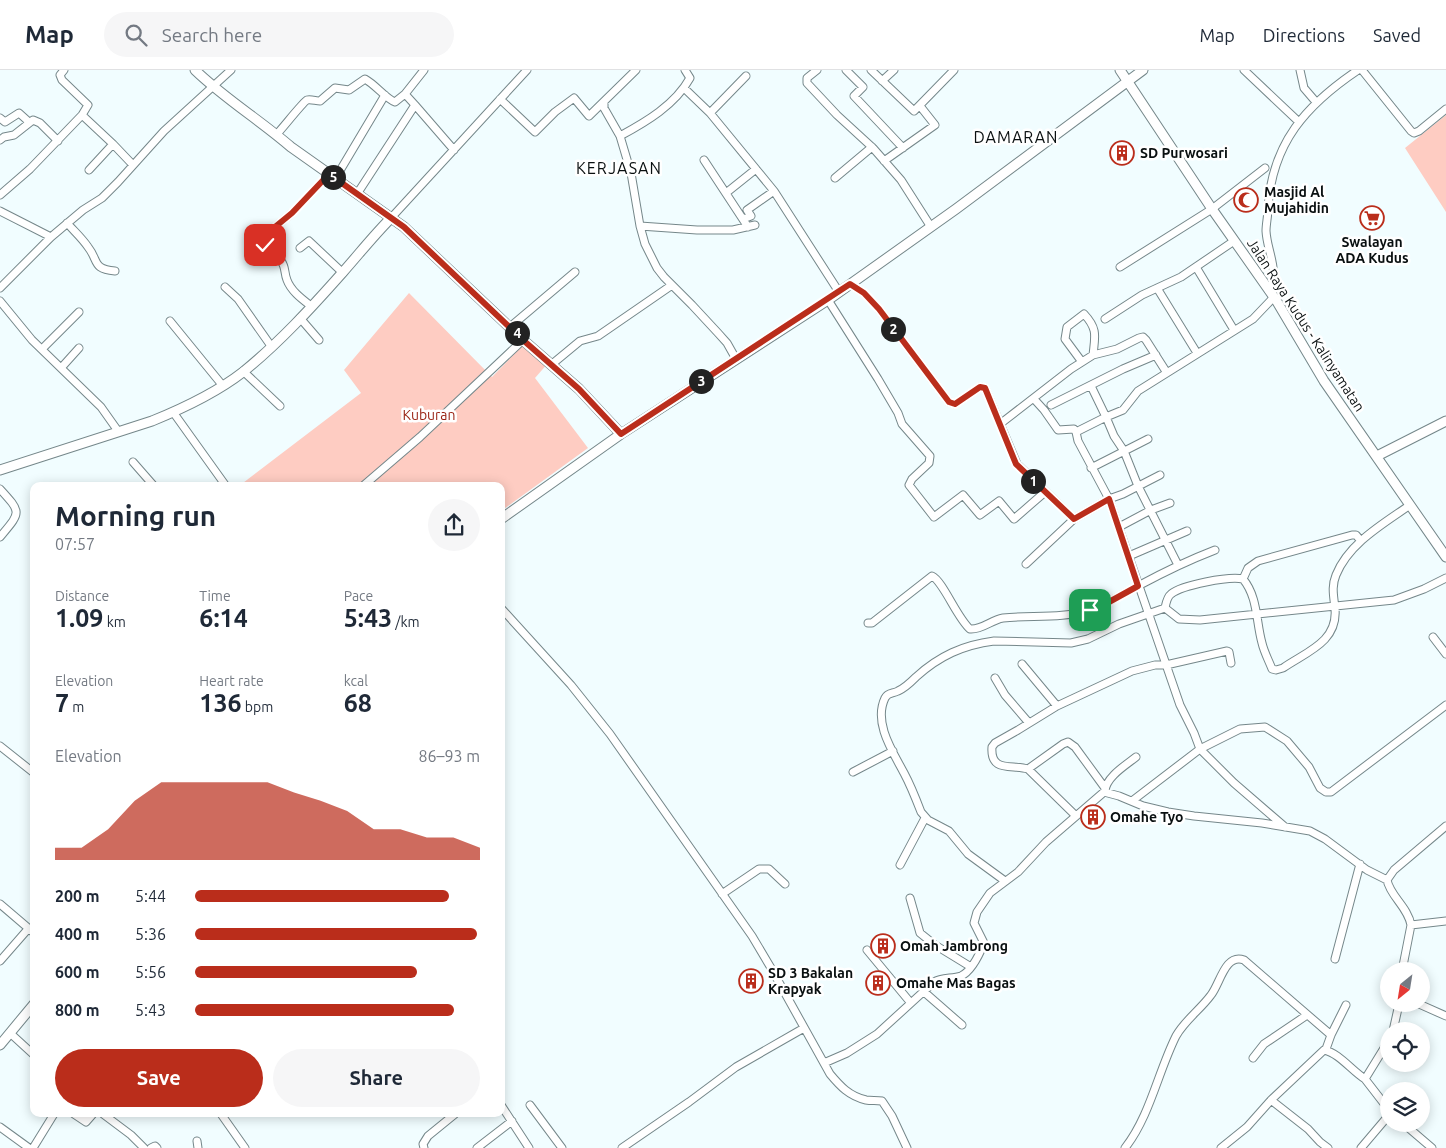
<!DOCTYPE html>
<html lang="en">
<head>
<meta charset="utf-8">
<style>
	:root { --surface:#fff; --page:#f6f6f7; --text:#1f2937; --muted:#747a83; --line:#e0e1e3; --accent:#ba2d1b }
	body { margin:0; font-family:Ubuntu,sans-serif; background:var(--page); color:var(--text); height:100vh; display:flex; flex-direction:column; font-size:19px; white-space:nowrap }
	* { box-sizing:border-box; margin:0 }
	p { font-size:16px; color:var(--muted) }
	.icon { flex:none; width:28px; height:28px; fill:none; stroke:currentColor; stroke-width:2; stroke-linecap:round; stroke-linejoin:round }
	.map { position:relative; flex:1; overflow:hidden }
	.panel { position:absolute; left:30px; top:412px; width:475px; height:635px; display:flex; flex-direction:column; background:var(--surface); border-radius:10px; box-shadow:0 2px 12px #0003 }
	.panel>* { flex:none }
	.needle { width:32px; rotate:210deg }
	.fabs { position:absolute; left:1380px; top:892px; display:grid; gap:10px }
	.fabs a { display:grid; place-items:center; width:50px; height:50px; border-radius:50%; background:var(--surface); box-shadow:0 2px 12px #0003; font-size:25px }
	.pin { position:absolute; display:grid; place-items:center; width:42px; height:42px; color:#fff; margin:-21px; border-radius:10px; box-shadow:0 2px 8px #0006 }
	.km { position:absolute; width:25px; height:25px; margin:-12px; border-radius:50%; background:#222; color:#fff; font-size:14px; line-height:25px; text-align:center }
	.round { display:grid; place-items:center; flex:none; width:52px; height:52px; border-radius:26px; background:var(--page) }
	.overview { display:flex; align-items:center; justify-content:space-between; height:85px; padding:0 25px }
	h1 { font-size:28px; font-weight:700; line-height:38px }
	.stats { display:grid; grid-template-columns:repeat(3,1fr); gap:8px; height:85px; padding:5px 25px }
	.stats div { display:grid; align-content:center }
	.stats b { font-size:25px; font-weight:700 }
	.stats small { font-size:14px; font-weight:400 }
	.stats p { font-size:14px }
	.chart { height:140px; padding:10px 25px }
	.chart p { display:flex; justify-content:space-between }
	.chart svg { width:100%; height:90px; margin-top:5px; fill:var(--accent); opacity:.7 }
	.action { display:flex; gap:10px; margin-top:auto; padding:10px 25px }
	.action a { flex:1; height:58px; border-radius:30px; background:var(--accent); color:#fff; font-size:20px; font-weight:700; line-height:58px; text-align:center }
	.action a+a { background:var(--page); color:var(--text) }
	ul { padding:0 25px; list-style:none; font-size:16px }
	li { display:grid; grid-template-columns:80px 60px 1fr; align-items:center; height:38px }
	li i { height:12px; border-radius:6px; background:var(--accent) }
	header { display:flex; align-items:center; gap:30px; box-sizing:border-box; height:70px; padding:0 25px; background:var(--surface); border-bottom:1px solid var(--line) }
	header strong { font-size:24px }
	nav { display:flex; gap:28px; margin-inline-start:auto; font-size:18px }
	.search { width:350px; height:45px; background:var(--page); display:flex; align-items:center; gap:12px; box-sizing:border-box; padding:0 18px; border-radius:28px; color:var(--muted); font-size:19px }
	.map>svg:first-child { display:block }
</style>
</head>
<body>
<header>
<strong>Map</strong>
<div class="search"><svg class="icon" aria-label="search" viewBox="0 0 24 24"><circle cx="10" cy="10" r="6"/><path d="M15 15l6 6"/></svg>Search here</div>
<nav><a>Map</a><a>Directions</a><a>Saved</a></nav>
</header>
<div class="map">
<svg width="1446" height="1078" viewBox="0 0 1446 1078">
	<rect width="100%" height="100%" fill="#f1fdff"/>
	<!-- green -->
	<path fill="#feccc2" d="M1446 45V142L1405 78Z
		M409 223 492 307 526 272 549 292 535 308 588 378 501 441V416H239L361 323 344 300Z"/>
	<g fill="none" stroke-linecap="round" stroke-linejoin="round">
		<!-- street casing -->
		<g stroke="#75878a" stroke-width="9">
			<path id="street" d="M64 0 60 5 62 10 88 35 82 45 113 74
				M817 0 807 8V13L837 45 873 78 901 110 931 157
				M846 0 863 17 854 26 903 78
				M871 0 914 41 954 0
				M1244 0 1299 52
				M1300 0 1304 18 1316 32
				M1362 0 1411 61 1414 63 1419 61 1446 39
				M882 11 894 0
				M684 18 710 43 774 121 839 222
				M500 29 535 62 555 42 574 28 589 46 636 0
				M604 32V38L620 66 631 103 640 156 645 174 657 198 664 207 692 235 718 263 727 273 736 289
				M415 35 454 80
				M710 43 746 6
				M0 48 5 52 19 43 29 52
				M276 65C282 59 303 32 307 30 311 29 316 31 320 31L335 18 349 20 365 9C376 15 386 29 395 32L405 24 424 0
				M620 66C646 52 675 35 690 8L685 0
				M0 70 4 67 14 65 33 50 40 53 58 71
				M704 90 748 157
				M884 91 935 55 920 36
				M89 100 113 74 133 95
				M835 108 872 77
				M335 109 385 25
				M726 123 756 99
				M357 124 415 35 405 24
				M0 125 30 99 82 45
				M0 141 51 167
				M391 148 527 0
				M743 149 751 146 747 140 774 121
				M67 153C74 161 82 168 88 177 99 191 92 199 115 201
				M640 156 697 160H733L755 155
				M300 178 309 171 343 203
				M1120 197 1212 139 1265 98
				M1196 197 1234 260
				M850 214 864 223 879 239 949 332 955 334 980 317 985 318 1017 394 1074 449 1109 429 1123 424 1160 405
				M225 217 238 229 271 276
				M0 218 51 167 83 140 102 128 118 112 164 61 231 0
				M1157 218 1197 283
				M1269 221C1280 200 1267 182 1266 161 1266 154 1268 146 1268 138 1272 73 1306 35 1358 0
				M828 230 878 309 898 343 902 354 930 386 929 393 912 409 909 415 934 447 963 425 980 445 999 431 1014 449 1045 422
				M0 231 32 270 101 337 118 361
				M311 236C302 229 291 221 287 210 284 203 286 197 281 191 275 183 267 178 261 170L264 166 292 143 329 104
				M300 248 319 270
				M1105 249 1142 225 1181 207 1234 171
				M170 251 223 316
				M510 257 575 202
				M42 279 79 242
				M1082 292 1065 269 1067 257 1084 244C1098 259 1095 266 1093 285
				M551 295 580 271 598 266 672 215
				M61 298 79 278
				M243 301 280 336
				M1091 316 1106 347 1076 362 1078 371 1109 429 1180 635 1194 663 1200 679 1234 713 1285 757
				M1034 329 1044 340 1058 360 1074 359 1076 362
				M1051 335 1123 299 1156 285
				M173 342 226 416
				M1000 354 1071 299 1093 285 1117 279 1139 268 1143 267 1146 270 1167 303
				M133 392 154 416
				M1091 398 1148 369
				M363 416 420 367 523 270
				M0 419C22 443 21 442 0 467
				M1119 457 1151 440 1170 433
				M1129 486 1187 461
				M1026 494 1074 449
				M1178 495 1138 416 1124 381 1114 366 1106 347 1123 340 1138 321 1253 249 1274 227
				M1243 509 1248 498 1258 491 1352 465H1356L1361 471
				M501 538 571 615 610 664 752 866 771 898 830 1004C840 1016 849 1026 866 1030 871 1031 877 1030 882 1031L892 1046 907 1078
				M1165 538C1166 533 1167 527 1171 524 1182 515 1229 506 1243 509 1258 527 1256 552 1262 573 1264 582 1269 591 1272 599L1276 600 1283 598C1306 582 1338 572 1335 539 1334 527 1331 517 1336 505 1349 473 1383 454 1410 435
				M868 553H872L932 506C943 511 957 548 970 559 982 560 991 550 1003 548 1032 545 1062 549 1090 540 1107 534 1123 524 1138 516 1164 502 1189 490 1215 480
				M1433 567 1446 584
				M1022 594 1057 636
				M995 608 1005 625 1029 653
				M0 676 34 703
				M1028 699 1076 746
				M853 702 893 681
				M1105 718 1075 677 1068 672 1063 674 1028 699C1012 694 990 703 992 677L995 673 1018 660 1057 636 1132 601 1155 595H1166L1227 581 1229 582 1231 593
				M1105 721C1106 707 1126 695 1136 687
				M1132 731 1200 679 1240 659 1265 657 1287 671 1309 697 1320 718 1326 722H1331L1446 635
				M900 795 925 748
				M1005 811 968 784 949 761 928 750 921 742C916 729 911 716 904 703 893 682 873 653 885 628 888 622 893 624 898 621 905 618 911 612 916 607 939 586 963 575 994 571L1071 573 1088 569 1119 554 1165 538 1179 549 1200 550 1394 530 1424 519 1446 508
				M722 824 759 799H769L785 814
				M910 828 920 863 935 875 971 897
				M0 834 34 863
				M1411 855 1446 851
				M867 880 910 932
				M1335 889 1360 794
				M0 891 28 859
				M1402 901 1411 855C1408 837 1390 826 1387 810L1394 800 1446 756
				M923 921 962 955
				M1419 934 1446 946
				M1393 961 1399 934
				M10 963 34 985
				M1389 970 1365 1009 1389 1040
				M1326 979 1331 965 1346 935
				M1253 988 1264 974 1307 945
				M824 993 847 983 877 964 934 912C942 907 952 909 961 906 972 901 980 883 984 873L974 853 977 842 990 823 1018 802 1046 772 1104 722 1119 726 1143 736 1168 742 1194 746 1262 753 1310 761 1325 769 1367 800 1387 810
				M1271 1030 1308 1059 1320 1072 1328 1078
				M501 1035 529 1078
				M530 1035 562 1078
				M74 1044 86 1052 93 1044
				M103 1044 131 1065 144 1078
				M221 1044 245 1078
				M1404 1054 1432 1078
				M0 1057 29 1078
				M197 1071 198 1078
				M33 1078 54 1044
				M151 1078 155 1076 157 1078
				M424 1078 423 1074 428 1066 455 1044
				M477 1078 512 1051
				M622 1078 689 1032 736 997 804 958
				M1125 1078C1150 1046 1158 1002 1176 966 1185 950 1200 940 1211 925 1220 914 1225 883 1244 890L1331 965
				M1221 1078 1247 1057 1271 1030 1324 980C1339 983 1352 1001 1365 1009
				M1361 1078 1389 1045"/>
		</g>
		<!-- secondary casing -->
		<g stroke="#75878a" stroke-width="11">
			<path id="secondary" d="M195 0C225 29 260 50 291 77L404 157 523 270 579 319 621 364
				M1120 0 1212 139 1276 230 1324 311 1446 487
				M1377 386 1446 351
				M0 400 152 351C184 338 216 323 243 302 279 273 312 237 343 202 359 184 374 165 391 148
				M501 449 621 364 828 230 956 139 1143 0
				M0 975 34 934"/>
		</g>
		<!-- street -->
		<use href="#street" stroke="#fff" stroke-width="7"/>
		<!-- secondary -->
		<use href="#secondary" stroke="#fff" stroke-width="9"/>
	</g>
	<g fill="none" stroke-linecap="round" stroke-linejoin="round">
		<!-- route casing -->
		<g stroke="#fff" stroke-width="10">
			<path id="route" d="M265 175 262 170 264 166 292 143 329 104 404 157 523 270 579 319 621 364 850 214 864 223 879 239 949 332 955 334 980 317 985 318 1016 394 1074 449 1109 429 1138 516 1109 532 1090 540"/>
		</g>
		<!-- route -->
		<use href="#route" stroke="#ba2d1b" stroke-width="6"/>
	</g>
	<!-- icons -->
	<defs>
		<g id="building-ring" transform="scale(1.25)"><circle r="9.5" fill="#fff" stroke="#ba2d1b" stroke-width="1.5"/><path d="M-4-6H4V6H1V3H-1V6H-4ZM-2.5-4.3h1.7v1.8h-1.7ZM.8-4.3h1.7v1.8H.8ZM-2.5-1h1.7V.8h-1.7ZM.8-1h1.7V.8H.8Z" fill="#ba2d1b"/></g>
		<g id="mosque-ring" transform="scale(1.25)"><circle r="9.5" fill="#fff" stroke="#ba2d1b" stroke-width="1.5"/><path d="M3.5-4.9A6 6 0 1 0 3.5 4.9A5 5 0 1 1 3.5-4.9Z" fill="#ba2d1b"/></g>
		<g id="supermarket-ring" transform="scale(1.25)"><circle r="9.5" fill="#fff" stroke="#ba2d1b" stroke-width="1.5"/><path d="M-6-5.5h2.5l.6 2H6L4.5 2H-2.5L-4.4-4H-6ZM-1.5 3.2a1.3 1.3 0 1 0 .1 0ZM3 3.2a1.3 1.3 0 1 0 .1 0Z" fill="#ba2d1b"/></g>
	</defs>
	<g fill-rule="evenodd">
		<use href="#building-ring" x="1122" y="83"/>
		<use href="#mosque-ring" x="1246" y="130"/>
		<use href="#supermarket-ring" x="1372" y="148"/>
		<use href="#building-ring" x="1093" y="747"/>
		<use href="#building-ring" x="883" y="876"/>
		<use href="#building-ring" x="751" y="911"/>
		<use href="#building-ring" x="878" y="913"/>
	</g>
	<g text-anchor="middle" stroke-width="5" stroke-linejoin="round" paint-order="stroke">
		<!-- poi labels -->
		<g font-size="14" font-weight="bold" fill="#090f10" stroke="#fff" text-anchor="start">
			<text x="1140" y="88">SD Purwosari</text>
			<text x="1264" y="127">Masjid Al<tspan x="1264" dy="16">Mujahidin</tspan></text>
			<text x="1372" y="177" text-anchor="middle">Swalayan<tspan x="1372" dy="16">ADA Kudus</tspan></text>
			<text x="1110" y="752">Omahe Tyo</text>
			<text x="900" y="881">Omah Jambrong</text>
			<text x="768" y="908">SD 3 Bakalan<tspan x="768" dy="16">Krapyak</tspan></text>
			<text x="896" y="918">Omahe Mas Bagas</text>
		</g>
		<!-- street labels -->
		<g font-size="14" fill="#090f10" stroke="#fff">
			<text transform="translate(1306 255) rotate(57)" y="5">Jalan Raya Kudus - Kalinyamatan</text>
		</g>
		<!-- park labels -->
		<g font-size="14" fill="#971e0e" stroke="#fff">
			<text x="429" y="350">Kuburan</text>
		</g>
		<!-- quarter labels -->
		<g font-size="16" letter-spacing="1" fill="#090f10" stroke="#fff">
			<text x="1016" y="73">DAMARAN</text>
			<text x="619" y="104">KERJASAN</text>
		</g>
	</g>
</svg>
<div class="fabs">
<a><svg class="needle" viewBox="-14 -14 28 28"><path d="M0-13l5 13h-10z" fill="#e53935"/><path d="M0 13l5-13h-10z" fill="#747a83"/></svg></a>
<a><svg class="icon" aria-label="locate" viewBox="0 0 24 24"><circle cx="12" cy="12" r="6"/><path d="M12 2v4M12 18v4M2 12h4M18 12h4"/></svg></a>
<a><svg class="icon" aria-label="layers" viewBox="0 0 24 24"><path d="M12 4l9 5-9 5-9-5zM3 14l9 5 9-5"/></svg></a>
</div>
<div class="pin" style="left:1090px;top:540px;background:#1e9e55"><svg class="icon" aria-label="arrive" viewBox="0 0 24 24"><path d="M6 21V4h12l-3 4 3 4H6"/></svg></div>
<div class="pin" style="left:265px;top:175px;background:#d93025"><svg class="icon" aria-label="check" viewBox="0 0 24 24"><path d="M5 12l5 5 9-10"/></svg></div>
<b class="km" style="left:1033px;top:411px">1</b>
<b class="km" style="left:893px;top:259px">2</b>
<b class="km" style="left:701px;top:311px">3</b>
<b class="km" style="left:517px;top:263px">4</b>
<b class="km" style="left:333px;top:107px">5</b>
<section class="panel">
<div class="overview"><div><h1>Morning run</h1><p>07:57</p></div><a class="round"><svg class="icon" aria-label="share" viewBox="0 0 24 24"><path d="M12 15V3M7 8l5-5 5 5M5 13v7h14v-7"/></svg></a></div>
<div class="stats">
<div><p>Distance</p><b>1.09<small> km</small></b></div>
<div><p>Time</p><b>6:14</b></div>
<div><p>Pace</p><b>5:43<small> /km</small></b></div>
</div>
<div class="stats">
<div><p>Elevation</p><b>7<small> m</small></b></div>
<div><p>Heart rate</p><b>136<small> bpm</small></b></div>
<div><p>kcal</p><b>68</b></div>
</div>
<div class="chart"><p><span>Elevation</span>86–93 m</p>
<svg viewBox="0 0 160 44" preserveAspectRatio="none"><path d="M0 44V38L10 38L20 29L30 15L40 6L50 6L60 6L70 6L80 6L90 11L100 15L110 20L120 29L130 29L140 33L150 33L160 38V44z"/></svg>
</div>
<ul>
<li><b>200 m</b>5:44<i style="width:89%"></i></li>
<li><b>400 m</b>5:36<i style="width:99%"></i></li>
<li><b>600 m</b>5:56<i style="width:78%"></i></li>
<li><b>800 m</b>5:43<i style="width:91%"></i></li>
</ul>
<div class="action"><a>Save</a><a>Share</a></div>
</section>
</div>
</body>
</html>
